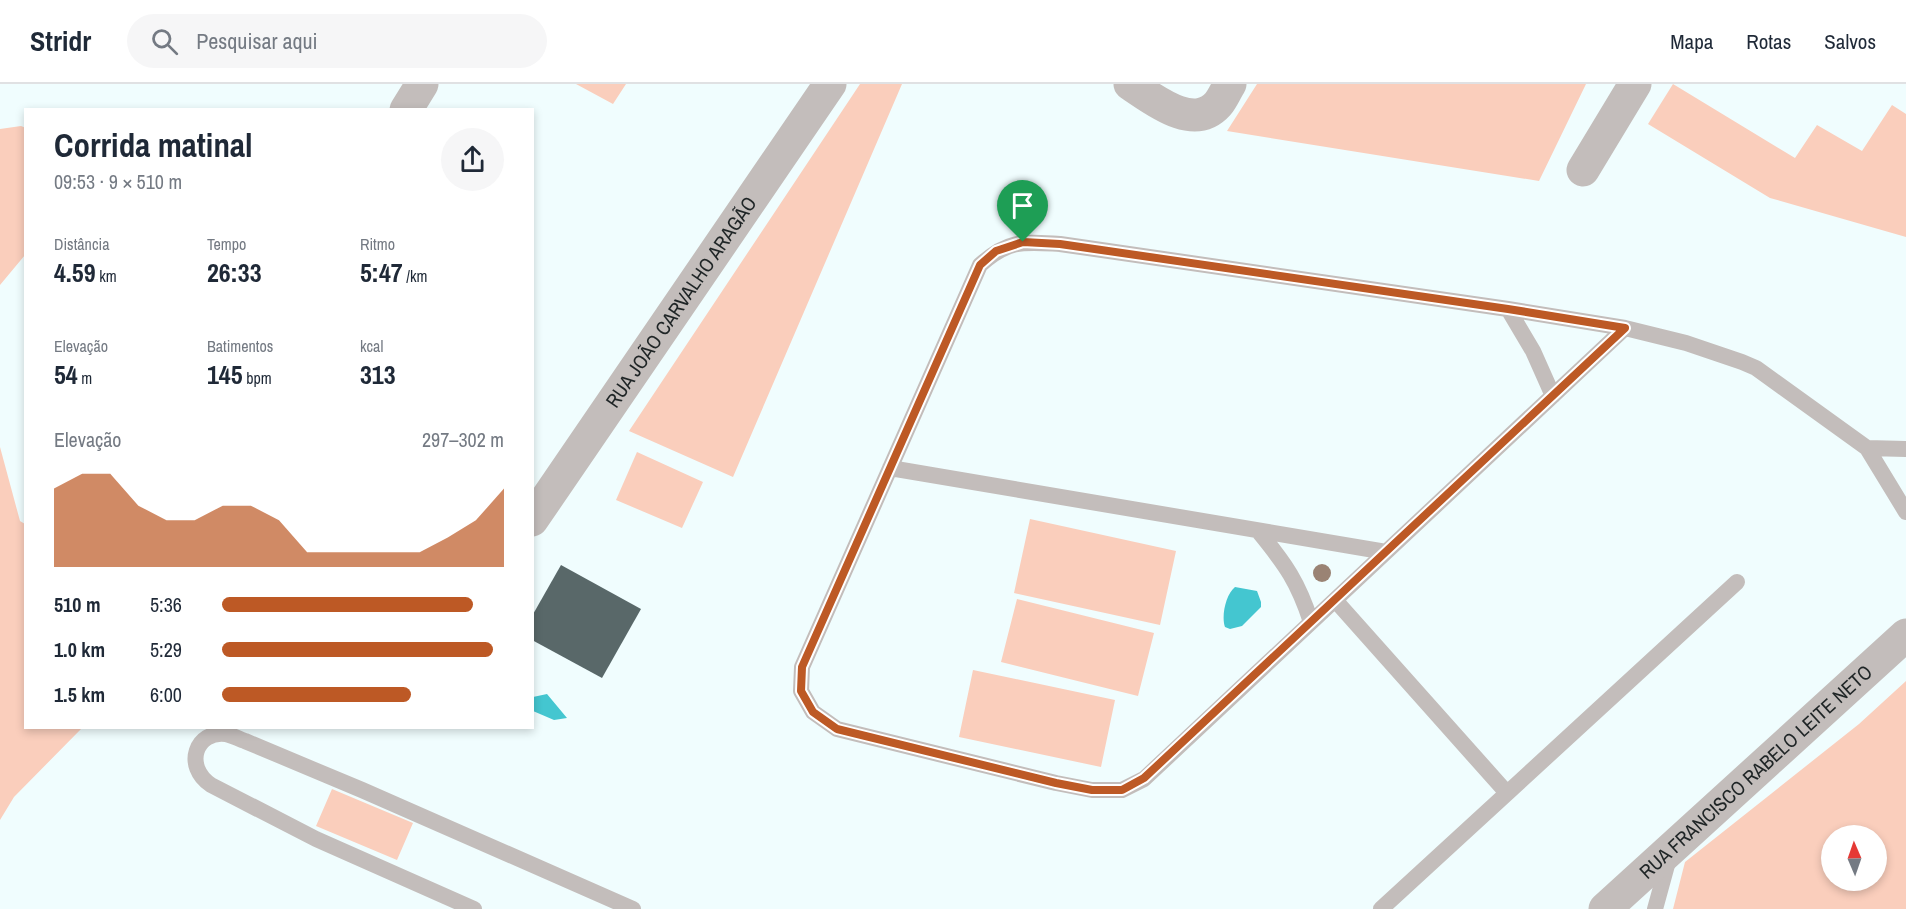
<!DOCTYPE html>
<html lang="pt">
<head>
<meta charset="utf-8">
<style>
	:root { --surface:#fff; --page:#f6f6f7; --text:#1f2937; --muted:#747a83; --line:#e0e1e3; --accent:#bd5925 }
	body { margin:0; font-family:"Archivo Narrow",sans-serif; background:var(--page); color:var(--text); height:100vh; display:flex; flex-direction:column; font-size:22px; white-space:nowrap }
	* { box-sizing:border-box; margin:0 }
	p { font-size:20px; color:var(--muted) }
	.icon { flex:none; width:33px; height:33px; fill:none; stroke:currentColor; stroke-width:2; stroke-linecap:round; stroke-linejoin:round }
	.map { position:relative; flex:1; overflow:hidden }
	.side { position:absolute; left:24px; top:24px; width:510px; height:621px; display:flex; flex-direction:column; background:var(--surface); border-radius:0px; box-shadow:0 3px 9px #0003 }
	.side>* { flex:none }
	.needle { width:39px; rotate:358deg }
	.tools { position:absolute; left:1821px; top:741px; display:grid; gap:12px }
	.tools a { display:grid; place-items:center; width:66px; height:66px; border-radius:50%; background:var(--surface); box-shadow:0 3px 9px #0003; font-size:30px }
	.pin { position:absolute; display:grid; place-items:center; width:51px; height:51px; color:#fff; margin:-62px -26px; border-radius:50% 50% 50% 0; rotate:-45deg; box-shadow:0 0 6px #0007 }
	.pin .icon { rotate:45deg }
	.round { display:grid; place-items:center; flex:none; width:63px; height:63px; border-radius:32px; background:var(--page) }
	.overview { display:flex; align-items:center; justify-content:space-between; height:102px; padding:0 30px }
	h1 { font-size:33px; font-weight:700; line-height:45px }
	.stats { display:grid; grid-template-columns:repeat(3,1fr); gap:9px; height:102px; padding:6px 30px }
	.stats div { display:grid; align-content:center }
	.stats b { font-size:26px; font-weight:700 }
	.stats small { font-size:16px; font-weight:400 }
	.stats p { font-size:16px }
	.chart { height:168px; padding:12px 30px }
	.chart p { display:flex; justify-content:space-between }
	.chart svg { width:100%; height:108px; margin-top:6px; fill:var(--accent); opacity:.7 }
	ul { padding:0 30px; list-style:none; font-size:20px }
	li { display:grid; grid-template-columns:96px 72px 1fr; align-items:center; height:45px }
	li i { height:15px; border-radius:8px; background:var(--accent) }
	header { display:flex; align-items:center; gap:36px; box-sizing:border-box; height:84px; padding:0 30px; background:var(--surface); border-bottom:2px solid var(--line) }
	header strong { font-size:28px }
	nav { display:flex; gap:33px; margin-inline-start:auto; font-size:21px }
	.search { width:420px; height:54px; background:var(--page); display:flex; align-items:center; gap:15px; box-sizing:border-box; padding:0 21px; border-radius:33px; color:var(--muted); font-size:22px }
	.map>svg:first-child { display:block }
</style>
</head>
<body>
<header>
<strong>Stridr</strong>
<div class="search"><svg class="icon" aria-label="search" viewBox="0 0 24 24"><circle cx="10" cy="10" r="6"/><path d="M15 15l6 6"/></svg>Pesquisar aqui</div>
<nav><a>Mapa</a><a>Rotas</a><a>Salvos</a></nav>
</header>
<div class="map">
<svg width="1906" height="825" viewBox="0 0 1906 825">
	<rect width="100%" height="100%" fill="#f0fdfe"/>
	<!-- green -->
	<path fill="#facebc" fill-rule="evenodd" d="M576 0H626L613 20Z
		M860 0H902L733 393 629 347Z
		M1257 0H1586L1539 97 1227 47Z
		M1673 0 1795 74 1817 41 1862 67 1892 21 1906 30V153L1770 114 1648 40Z
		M21 42 26 44 25 171 0 201V45Z
		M0 363 20 437 25 440 26 644H82L14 713 0 736Z
		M637 368 703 398 682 444 616 416Z
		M1030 435 1176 467 1160 541 1014 509Z
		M1017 515 1154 549 1138 612 1001 578Z
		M973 586 1115 616 1101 683 959 653Z
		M1906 597V825H1673L1685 778 1859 640ZM1832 752H1876V796H1832Z
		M332 705 413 739 397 776 316 742Z"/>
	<!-- water -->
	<path fill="#44c6d0" d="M1235 503 1257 507 1261 518V523L1242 542 1230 545 1225 543C1221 532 1226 510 1235 503Z
		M547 610 567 634 554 636 533 627V613Z"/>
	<!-- building -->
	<path fill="#596869" d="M561 481 641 525 602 594 532 556V532Z"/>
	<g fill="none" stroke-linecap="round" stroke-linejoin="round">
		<!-- service -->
		<path stroke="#c3bdbb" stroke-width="16" d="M1508 225 1533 267 1553 312
			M1625 244 1144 695 1122 706H1092L1056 699 837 645 813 628 801 607 802 583 980 181C1009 155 1024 158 1060 160L1508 225 1625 244 1686 259 1742 278 1756 284 1867 364 1906 428
			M1867 364 1906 365
			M890 384 1386 468
			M1259 448C1286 481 1298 498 1311 538
			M1335 516 1507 709
			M474 825 316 755 211 701C183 682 196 646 226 650 232 651 239 655 245 657L362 706 633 825
			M1381 825 1737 498
			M1655 825 1669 774"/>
		<!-- minor -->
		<g stroke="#c3bdbb" stroke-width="33">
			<path d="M1130 0C1153 15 1193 48 1218 20 1223 14 1226 6 1230 0"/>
			<path d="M406 26 422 0"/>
			<path d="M1583 86 1635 0"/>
			<path id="s1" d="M532 436 830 0"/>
		</g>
		<!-- tertiary -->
		<path stroke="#c3bdbb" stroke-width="33" id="s2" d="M1605 825 1906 551"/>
	</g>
	<!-- trees -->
	<circle fill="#9a8374" cx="1322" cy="489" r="9"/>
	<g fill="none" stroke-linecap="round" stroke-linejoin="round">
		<!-- route casing -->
		<g stroke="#fff" stroke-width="12">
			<path id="route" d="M1023 158 1060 160 1508 225 1625 244 1144 694 1122 706H1092L1056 699 837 645 813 628 801 607 802 583 980 181 996 167Z"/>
		</g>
		<!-- route -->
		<use href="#route" stroke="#bd5925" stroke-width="8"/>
	</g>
	<g text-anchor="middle" stroke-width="6" stroke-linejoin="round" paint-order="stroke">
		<!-- street labels -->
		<g font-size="20" fill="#1f2526" stroke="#fff">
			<text dy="7" stroke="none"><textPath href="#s1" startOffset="264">RUA JOÃO CARVALHO ARAGÃO</textPath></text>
			<text dy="7" stroke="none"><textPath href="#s2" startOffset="204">RUA FRANCISCO RABELO LEITE NETO</textPath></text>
		</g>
	</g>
</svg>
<div class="tools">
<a><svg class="needle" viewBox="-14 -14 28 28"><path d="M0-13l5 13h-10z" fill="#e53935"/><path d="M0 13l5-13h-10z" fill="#747a83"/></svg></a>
</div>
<div class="pin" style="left:1023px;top:158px;background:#1e9e55"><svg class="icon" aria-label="arrive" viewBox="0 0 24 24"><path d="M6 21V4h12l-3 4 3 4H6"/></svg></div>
<section class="side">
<div class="overview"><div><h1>Corrida matinal</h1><p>09:53 · 9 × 510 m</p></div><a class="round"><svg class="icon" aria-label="share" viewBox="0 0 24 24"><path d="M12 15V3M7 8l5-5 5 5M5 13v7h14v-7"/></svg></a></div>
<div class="stats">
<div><p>Distância</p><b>4.59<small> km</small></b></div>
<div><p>Tempo</p><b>26:33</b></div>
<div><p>Ritmo</p><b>5:47<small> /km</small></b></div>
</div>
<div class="stats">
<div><p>Elevação</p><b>54<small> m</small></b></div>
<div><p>Batimentos</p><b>145<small> bpm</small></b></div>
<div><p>kcal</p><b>313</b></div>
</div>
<div class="chart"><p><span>Elevação</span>297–302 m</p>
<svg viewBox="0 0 160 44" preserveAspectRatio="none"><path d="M0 44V12L10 6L20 6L30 19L40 25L50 25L60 19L70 19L80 25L90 38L100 38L110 38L120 38L130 38L140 32L150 25L160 12V44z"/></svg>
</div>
<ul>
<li><b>510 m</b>5:36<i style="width:89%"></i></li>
<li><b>1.0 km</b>5:29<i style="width:96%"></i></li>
<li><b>1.5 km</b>6:00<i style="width:67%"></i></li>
</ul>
</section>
</div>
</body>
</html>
